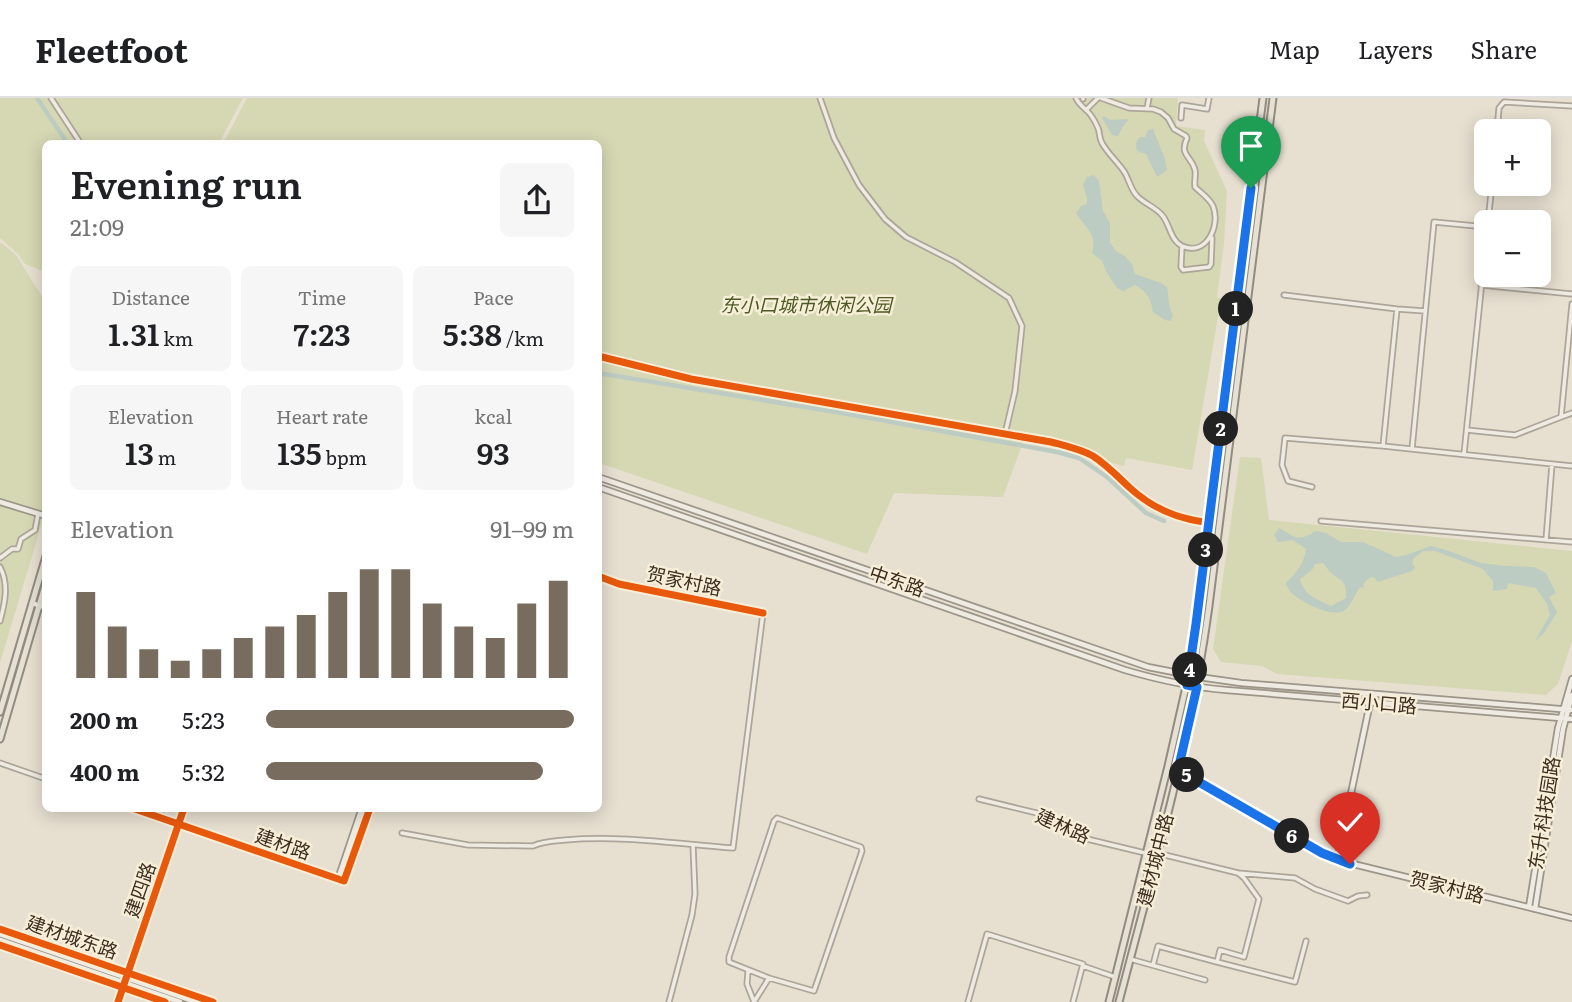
<!DOCTYPE html>
<html lang="en">
<head>
<meta charset="utf-8">
<style>
	:root { --surface:#fff; --page:#f6f6f6; --text:#202124; --muted:#757577; --line:#e0e0e0; --accent:#786c5e }
	body { margin:0; font-family:Literata,"Noto Sans SC",serif; background:var(--page); color:var(--text); height:100vh; display:flex; flex-direction:column; font-size:26px; white-space:nowrap }
	* { box-sizing:border-box; margin:0 }
	p { font-size:23px; color:var(--muted) }
	.icon { flex:none; width:38px; height:38px; fill:none; stroke:currentColor; stroke-width:2; stroke-linecap:round; stroke-linejoin:round }
	.map { position:relative; flex:1; overflow:hidden }
	.drawer { position:absolute; left:42px; top:42px; width:560px; height:672px; display:flex; flex-direction:column; background:var(--surface); border-radius:10px; box-shadow:0 4px 18px #0003 }
	.drawer>* { flex:none }
	.buttons { position:absolute; left:1474px; top:21px; display:grid; gap:14px }
	.buttons a { display:grid; place-items:center; width:77px; height:77px; border-radius:10px; background:var(--surface); box-shadow:0 4px 18px #0003; font-size:35px }
	.pin { position:absolute; display:grid; place-items:center; width:60px; height:60px; color:#fff; margin:-72px -30px; border-radius:50% 50% 50% 0; rotate:-45deg; box-shadow:0 0 7px #0007 }
	.pin .icon { rotate:45deg }
	.km { position:absolute; width:35px; height:35px; margin:-18px; border-radius:50%; background:#222; color:#fff; font-size:19px; line-height:35px; text-align:center }
	.round { display:grid; place-items:center; flex:none; width:74px; height:74px; border-radius:10px; background:var(--page) }
	.summary { display:flex; align-items:center; justify-content:space-between; height:119px; padding:0 28px }
	h1 { font-size:38px; font-weight:600; line-height:52px }
	.figures { display:grid; grid-template-columns:repeat(3,1fr); gap:10px; height:119px; padding:7px 28px }
	.figures div { display:grid; align-content:center; border-radius:10px; background:var(--page); text-align:center }
	.figures b { font-size:30px; font-weight:600 }
	.figures small { font-size:19px; font-weight:400 }
	.figures p { font-size:19px }
	.chart { height:196px; padding:14px 28px }
	.chart p { display:flex; justify-content:space-between }
	.chart svg { width:100%; height:126px; margin-top:7px; stroke:var(--accent); stroke-width:6 }
	ul { padding:0 28px; list-style:none; font-size:23px }
	li { display:grid; grid-template-columns:112px 84px 1fr; align-items:center; height:52px }
	li i { height:18px; border-radius:9px; background:var(--accent) }
	header { display:flex; align-items:center; gap:42px; box-sizing:border-box; height:98px; padding:0 35px; background:var(--surface); border-bottom:2px solid var(--line) }
	header strong { font-size:33px }
	nav { display:flex; gap:38px; margin-inline-start:auto; font-size:24px }
	.map>svg:first-child { display:block }
</style>
</head>
<body>
<header>
<strong>Fleetfoot</strong>
<nav><a>Map</a><a>Layers</a><a>Share</a></nav>
</header>
<div class="map">
<svg width="1572" height="904" viewBox="0 0 1572 904">
	<rect width="100%" height="100%" fill="#e7e0d1"/>
	<!-- green -->
	<path fill="#d6d7b3" d="M0 0H243L219 45 46 46 45 174 25 166 18 156 0 140Z
		M247 0H1178L1176 28 1205 32 1204 43 1227 93 1224 145 1217 199 1221 201 1192 372 1126 360 1124 368 1060 351 1023 344 1003 399 894 395 867 456 599 365 598 46H223Z
		M0 144 16 157 46 205 45 415 0 565Z
		M1240 359 1261 360 1269 422 1572 453V543L1558 586 1546 597 1277 576 1262 568 1221 564 1213 551Z"/>
	<!-- water -->
	<path fill="#bcccc2" fill-rule="evenodd" d="M1104 18 1110 22 1129 21 1122 30 1118 38 1112 37 1102 20Z
		M1153 31 1165 61 1167 72 1157 79 1146 56 1137 53C1135 47 1136 43 1140 39H1145L1148 32Z
		M1094 77 1099 83 1103 113 1110 125V145L1117 154 1125 158 1132 166 1135 176 1161 185 1167 189 1170 211 1173 217 1171 223 1165 222 1153 214C1151 200 1147 194 1135 187L1123 193 1117 190 1107 175 1102 163 1092 155C1098 136 1086 131 1076 115L1081 108 1087 106V100L1083 87 1087 79Z
		M1279 430C1296 440 1298 444 1316 433L1326 435 1341 444H1363L1396 459 1406 457 1431 448 1446 452 1481 465 1506 468 1534 469 1546 475 1556 495 1549 499 1557 514 1544 535 1535 543 1550 517 1547 506 1536 490 1508 485 1507 491 1493 493V483L1483 471 1435 453H1423L1414 460 1412 465 1415 470 1412 473 1378 484 1374 479 1369 480 1363 486 1364 490 1360 489C1355 496 1351 508 1344 513 1332 520 1301 504 1292 495 1288 491 1288 490 1286 485 1297 474 1304 466 1306 451L1293 442 1278 444 1274 437ZM1323 465C1326 468 1328 472 1331 475 1342 484 1347 482 1346 500L1331 508C1317 501 1304 498 1300 481L1312 472 1315 466Z"/>
	<g fill="none" stroke-linecap="round" stroke-linejoin="round">
		<!-- canal -->
		<path stroke="#bcccc2" stroke-width="4.5" d="M37 0 68 46
			M598 275 848 316 1057 354 1079 360 1107 379 1146 415 1164 423"/>
		<!-- street casing -->
		<g stroke="#ada599" stroke-width="7">
			<path id="street" d="M51 0 81 46
				M820 0 834 40 859 87 885 121 906 139 955 164 1009 200 1022 228 1015 293 1005 336
				M1076 0C1079 7 1085 10 1090 16 1093 20 1096 25 1098 30 1100 35 1099 40 1102 45 1108 56 1118 64 1125 75 1129 82 1131 92 1137 98 1145 106 1155 109 1162 117 1170 126 1170 142 1182 148 1206 159 1221 128 1213 108 1209 100 1201 95 1195 89 1194 83 1196 78 1195 72 1191 57 1179 58 1187 40L1186 38 1174 31 1168 20 1161 14 1153 11 1129 10 1101 0
				M1083 1V0
				M1147 10 1149 0
				M1086 12 1098 0
				M1181 20 1182 7 1207 11 1209 0
				M1497 33 1499 10 1504 4 1572 8
				M1488 124 1492 86
				M1182 148 1181 169 1183 172 1209 169 1211 166 1212 140
				M1481 187 1572 196
				M1284 197 1397 211 1425 213
				M598 258 691 281 1051 344C1066 348 1080 351 1093 358 1107 367 1118 379 1130 390 1152 410 1175 420 1204 424
				M1561 319 1572 315
				M1467 332 1515 337 1561 319 1572 206
				M1383 348 1397 211
				M1412 351 1434 124 1486 129
				M1464 356 1486 145
				M1312 389 1288 383 1282 367 1285 340 1383 348 1572 368
				M1321 423 1572 444
				M1546 442 1552 366
				M0 460 12 451H18L21 441 35 432 38 416
				M0 469C9 486 5 505 0 523
				M0 665 46 681
				M979 701 1049 718 1059 723 1087 741 1145 755
				M132 710 344 783
				M777 720 861 749 862 753 814 893 769 880 729 864V859L774 723Z
				M402 735 468 747 533 748C543 743 554 743 565 742 621 737 678 746 733 750L763 515 619 486 598 478
				M1157 755 1238 775 1295 780 1315 791 1348 803 1358 798 1367 797
				M1238 775 1244 780 1259 801 1244 859 1220 852 1217 864 1295 884 1306 843
				M1130 861 1205 882
				M1153 867 1158 848 1217 864
				M1083 868 1115 879
				M748 873 747 886 754 904
				M118 904 184 710
				M669 904 692 817 695 796 693 747
				M754 904 769 880
				M968 904 987 836 1083 866 1073 904"/>
		</g>
		<!-- secondary casing -->
		<g stroke="#9c958a" stroke-width="8">
			<path id="secondary" d="M598 379 1148 569 1199 579 1241 585 1572 612
				M598 389 1125 572C1159 582 1191 589 1226 592L1572 621
				M0 404 46 418
				M32 505 46 510
				M1178 672 1322 755 1337 762 1572 820
				M1337 762 1370 605
				M338 781 362 710
				M344 783 370 710
				M1529 809 1558 630 1572 581
				M1535 811 1563 631 1572 597
				M0 831 213 904
				M0 836 196 904
				M0 842 180 904
				M0 847 165 904"/>
		</g>
		<!-- primary casing -->
		<g stroke="#928b80" stroke-width="9">
			<path id="primary" d="M0 614 46 458
				M0 641 46 484
				M1109 904 1168 668 1190 571 1263 0
				M1119 904C1153 773 1191 642 1209 508L1273 0"/>
		</g>
		<!-- street -->
		<use href="#street" stroke="#efebe3" stroke-width="3.5"/>
		<!-- secondary -->
		<use href="#secondary" stroke="#efebe3" stroke-width="4.5"/>
		<!-- primary -->
		<use href="#primary" stroke="#e6e1d4" stroke-width="5"/>
		<!-- cycleway casing -->
		<g stroke="#f7eed8" stroke-width="11">
			<path id="cycleway" d="M598 258 691 281 1051 344C1066 348 1080 351 1093 358 1107 367 1118 379 1130 390 1152 410 1175 420 1204 424
				M598 478 619 486 763 515
				M132 710 344 783 370 710
				M0 831 213 904
				M0 847 165 904
				M118 904 184 710"/>
		</g>
		<!-- cycleway -->
		<use href="#cycleway" stroke="#e8590c" stroke-width="7"/>
	</g>
	<g fill="none" stroke-linecap="round" stroke-linejoin="round">
		<!-- route casing -->
		<g stroke="#fff" stroke-width="14">
			<path id="route" d="M1251 90 1196 526 1187 587 1197 589 1178 672 1322 755 1350 766"/>
		</g>
		<!-- route -->
		<use href="#route" stroke="#1a73e8" stroke-width="9"/>
	</g>
	<g text-anchor="middle" stroke-width="5" stroke-linejoin="round" paint-order="stroke">
		<!-- park labels -->
		<g font-size="19" font-style="italic" fill="#4d5a26" stroke="#f7eed8">
			<text x="806" y="214">东小口城市休闲公园</text>
		</g>
		<!-- street labels -->
		<g font-size="19" fill="#3d2e20" stroke="#f7eed8">
			<text transform="translate(684 483) rotate(12)" y="7">贺家村路</text>
			<text transform="translate(897 483) rotate(19)" y="7">中东路</text>
			<text transform="translate(1379 605) rotate(5)" y="7">西小口路</text>
			<text transform="translate(1544 715) rotate(-81)" y="7">东升科技园路</text>
			<text transform="translate(1063 728) rotate(24)" y="7">建林路</text>
			<text transform="translate(283 746) rotate(19)" y="7">建材路</text>
			<text transform="translate(1155 762) rotate(-76)" y="7">建材城中路</text>
			<text transform="translate(1447 789) rotate(14)" y="7">贺家村路</text>
			<text transform="translate(140 792) rotate(-71)" y="7">建四路</text>
			<text transform="translate(72 839) rotate(19)" y="7">建材城东路</text>
		</g>
	</g>
</svg>
<div class="buttons">
<a>+</a>
<a>−</a>
</div>
<div class="pin" style="left:1251px;top:90px;background:#1e9e55"><svg class="icon" aria-label="arrive" viewBox="0 0 24 24"><path d="M6 21V4h12l-3 4 3 4H6"/></svg></div>
<div class="pin" style="left:1350px;top:766px;background:#d93025"><svg class="icon" aria-label="check" viewBox="0 0 24 24"><path d="M5 12l5 5 9-10"/></svg></div>
<b class="km" style="left:1236px;top:211px">1</b>
<b class="km" style="left:1221px;top:331px">2</b>
<b class="km" style="left:1206px;top:452px">3</b>
<b class="km" style="left:1190px;top:572px">4</b>
<b class="km" style="left:1187px;top:677px">5</b>
<b class="km" style="left:1292px;top:738px">6</b>
<section class="drawer">
<div class="summary"><div><h1>Evening run</h1><p>21:09</p></div><a class="round"><svg class="icon" aria-label="share" viewBox="0 0 24 24"><path d="M12 15V3M7 8l5-5 5 5M5 13v7h14v-7"/></svg></a></div>
<div class="figures">
<div><p>Distance</p><b>1.31<small> km</small></b></div>
<div><p>Time</p><b>7:23</b></div>
<div><p>Pace</p><b>5:38<small> /km</small></b></div>
</div>
<div class="figures">
<div><p>Elevation</p><b>13<small> m</small></b></div>
<div><p>Heart rate</p><b>135<small> bpm</small></b></div>
<div><p>kcal</p><b>93</b></div>
</div>
<div class="chart"><p><span>Elevation</span>91–99 m</p>
<svg viewBox="0 0 160 44" preserveAspectRatio="none"><path d="M5 44V14M15 44V26M25 44V34M35 44V38M45 44V34M55 44V30M65 44V26M75 44V22M85 44V14M95 44V6M105 44V6M115 44V18M125 44V26M135 44V30M145 44V18M155 44V10"/></svg>
</div>
<ul>
<li><b>200 m</b>5:23<i style="width:100%"></i></li>
<li><b>400 m</b>5:32<i style="width:90%"></i></li>
</ul>
</section>
</div>
</body>
</html>
